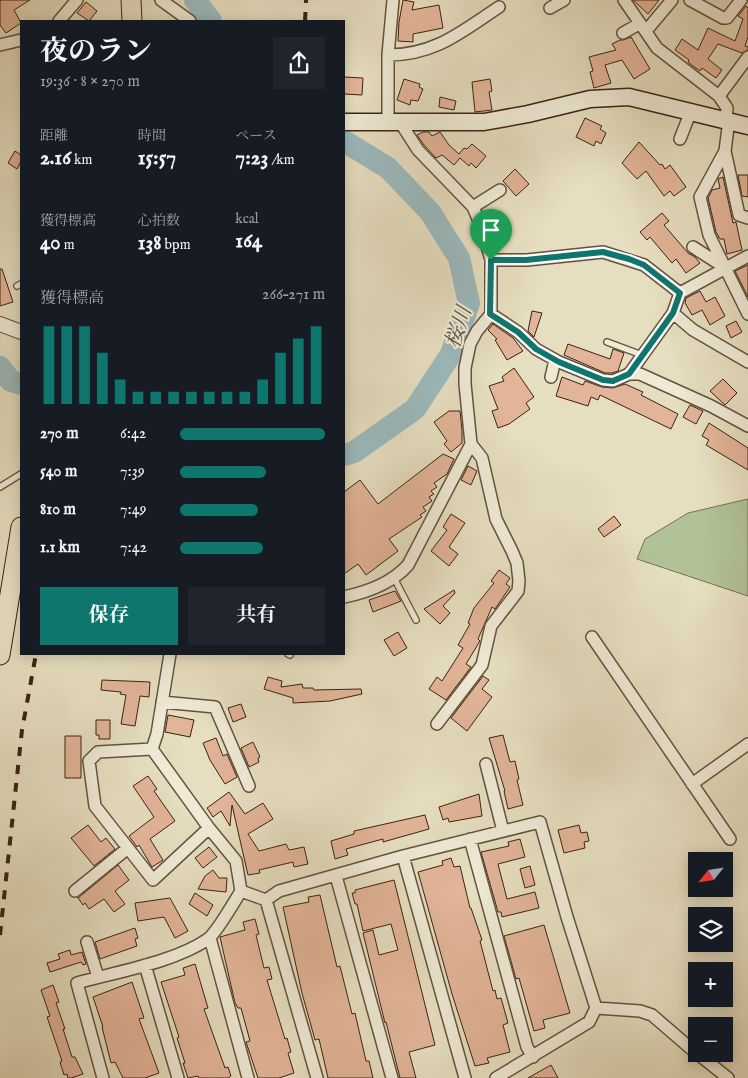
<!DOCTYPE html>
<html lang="ja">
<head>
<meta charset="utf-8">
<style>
	:root { --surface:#171b24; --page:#20242c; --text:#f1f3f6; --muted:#9ea1a6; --accent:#0f766e }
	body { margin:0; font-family:"IM FELL English","Noto Serif JP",serif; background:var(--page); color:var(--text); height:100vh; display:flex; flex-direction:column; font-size:19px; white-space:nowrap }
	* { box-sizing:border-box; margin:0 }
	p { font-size:16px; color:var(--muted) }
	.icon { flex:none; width:28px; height:28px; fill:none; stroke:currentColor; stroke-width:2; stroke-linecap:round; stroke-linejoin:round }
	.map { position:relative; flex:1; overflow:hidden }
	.panel { position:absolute; left:20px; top:20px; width:325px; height:635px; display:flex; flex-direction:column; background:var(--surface); border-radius:0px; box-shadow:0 2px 12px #0003 }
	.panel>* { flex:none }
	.needle { width:32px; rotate:240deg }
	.controls { position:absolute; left:688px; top:852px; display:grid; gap:10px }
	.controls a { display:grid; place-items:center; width:45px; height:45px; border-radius:0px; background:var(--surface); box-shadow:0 2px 12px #0003; font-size:25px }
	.pin { position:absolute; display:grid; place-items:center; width:42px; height:42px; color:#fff; margin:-51px -21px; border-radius:50% 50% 50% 0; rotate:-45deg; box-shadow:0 0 5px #0007 }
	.pin .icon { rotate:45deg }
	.round { display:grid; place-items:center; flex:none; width:52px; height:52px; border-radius:0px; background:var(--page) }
	.head { display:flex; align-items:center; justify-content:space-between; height:85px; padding:0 20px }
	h1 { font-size:28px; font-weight:700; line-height:38px }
	.stats { display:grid; grid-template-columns:repeat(3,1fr); gap:8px; height:85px; padding:5px 20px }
	.stats div { display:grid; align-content:center }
	.stats b { font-size:21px; font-weight:700 }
	.stats small { font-size:14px; font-weight:400 }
	.stats p { font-size:14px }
	.chart { height:140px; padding:10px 20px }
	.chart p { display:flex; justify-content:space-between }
	.chart svg { width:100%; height:90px; margin-top:5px; stroke:var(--accent); stroke-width:6 }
	.action { display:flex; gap:10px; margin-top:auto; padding:10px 20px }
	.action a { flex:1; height:58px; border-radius:0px; background:var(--accent); color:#fff; font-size:20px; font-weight:700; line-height:58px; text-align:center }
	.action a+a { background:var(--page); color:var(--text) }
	ul { padding:0 20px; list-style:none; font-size:16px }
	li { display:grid; grid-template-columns:80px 60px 1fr; align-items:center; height:38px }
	li i { height:12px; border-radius:6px; background:var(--accent) }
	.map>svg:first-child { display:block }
</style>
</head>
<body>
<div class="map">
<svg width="748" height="1078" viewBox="0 0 748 1078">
	<rect width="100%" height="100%" fill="#e6dec0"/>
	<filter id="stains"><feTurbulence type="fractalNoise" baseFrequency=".004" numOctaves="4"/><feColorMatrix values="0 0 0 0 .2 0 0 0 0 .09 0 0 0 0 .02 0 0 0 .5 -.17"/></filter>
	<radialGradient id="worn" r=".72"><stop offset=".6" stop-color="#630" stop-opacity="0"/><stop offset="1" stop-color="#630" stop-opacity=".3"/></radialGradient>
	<!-- green -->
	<path fill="#b0c296" stroke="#757254" d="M748 499V596L637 559 645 539 688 513Z"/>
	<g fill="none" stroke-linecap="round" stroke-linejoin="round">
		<!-- river -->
		<path stroke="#9bb9bd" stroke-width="22" d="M195 0 211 21
			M344 141 388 168 430 212 459 258 469 303 451 354 415 409 354 452 344 455
			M0 367 11 381 21 384"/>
	</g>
	<!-- building -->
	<path fill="#e2b498" stroke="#3a2312" d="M0 0H30L14 10 21 23 6 33 0 25Z
		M403 0 414 2 412 10 439 5 443 28 413 34V42L398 41 399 22Z
		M633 0H659L648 14Z
		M86 2 97 11 89 21 77 13Z
		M746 6 748 8V37L745 46 748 47V50L742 53 718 44 708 59 722 70 716 78 702 68 700 71 693 66 688 62 689 60 675 50 682 39 698 50 708 28 735 41 743 19 738 16Z
		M631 37 650 69 634 79 622 60 605 65 611 83 594 88 590 72 593 71 589 57 616 50 612 44 620 40H623Z
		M344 77 363 78 362 95 344 94Z
		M404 79 420 84 419 87 423 89 418 101 411 100 410 105 397 100Z
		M490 79 492 91 489 92 492 110 475 112 472 82Z
		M440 97 456 101 454 110 439 107Z
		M585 118 602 126 600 129 606 133 601 144 596 141 594 146 576 137Z
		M423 132H429L432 136 440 132 449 145 459 154 464 148 467 149 472 144 486 156 476 168 471 163 469 166 460 158 454 165 442 155 436 158 424 145 417 135Z
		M639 142 660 165 662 164 665 169 670 165 686 187 674 196 670 191 664 196 646 171 637 179 622 163Z
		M15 151 21 155V161L17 169 8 163Z
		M515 169 529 184 516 196 503 181Z
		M738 175H748V197L742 196Z
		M723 177 733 223 736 222 742 250 727 254 724 239H720L716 232 708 198 712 190 720 188 718 179Z
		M662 213 669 221 664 225 688 253 695 257 700 263 686 273 676 259 672 263 650 237 647 240 640 232Z
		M748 265V297L735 271Z
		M0 269H2L13 302 0 306Z
		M700 291 706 302 715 297 725 316 710 325 702 310 692 315 685 303 686 298Z
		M532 311 542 313 534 337 528 331Z
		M736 321 742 332 731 338 726 326Z
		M493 324 513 338 523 351 507 360 495 340 497 339 488 330Z
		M568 344 610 359 613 349 624 353 618 371 612 373H605L564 355Z
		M514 368 534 397 526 403 530 409 509 424 498 428 492 411 498 409 489 386 504 381 502 377Z
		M562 377 583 385 585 381 602 387 613 388 625 384 643 392 641 395 678 414 671 429 600 395 598 400 591 397 588 406 556 396Z
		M723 379 737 393 725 405 710 391Z
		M690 405 703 411 696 424 683 417Z
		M449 411H460L462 430V443L451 452 444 444 447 441 434 422Z
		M709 423 748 448V470L706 445 709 440 702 436Z
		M443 454 454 459 447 474 434 483 437 487 431 491 434 494 429 497 432 501 423 507 426 511 420 515 422 517 389 539 398 551 366 575 358 564 344 574V492L360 480 378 504Z
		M468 466 477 471 471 485 461 480Z
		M451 514 465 523 449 547 458 554 449 566 431 551 447 530 443 527Z
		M614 516 621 525 604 537 598 529Z
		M499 570 510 578 506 584 510 587 495 609 492 607 478 639 480 641 466 664 471 667 446 700 429 689 437 677 442 681 463 648 458 645 470 624 468 623 474 608 494 583 491 581Z
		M454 590 455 593 443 606 450 613 440 624 424 609Z
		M395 591 401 601 373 612 369 600Z
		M398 632 407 648 394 656 384 640Z
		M483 676 489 680 482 689 492 697 467 731 451 718Z
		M268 677 282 681 281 687 302 684 303 688H313L314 690 361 689 362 694 330 701 293 703V698L264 689Z
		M102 680 150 682 149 697 140 696 135 726 121 724 126 695 120 694 121 692 101 690Z
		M241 704 246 717 233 722 228 708Z
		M168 715 194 720 190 737 165 732Z
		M96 720H110V739H99V735H96Z
		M503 735 510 762 515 761 519 779 517 780 523 805 508 809 504 791H505L489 738Z
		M65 736H81V778H65Z
		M216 738 223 756 227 754 237 777 225 784 210 760 203 743Z
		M253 742 260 757 258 758 259 762 249 767 241 748Z
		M148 776 157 789 154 791 175 821 150 839 163 860 152 867 139 845 137 847 129 836 154 817 133 786Z
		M229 792 245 814 263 803 273 819 248 834 259 851 286 844 289 850 304 847 308 864 294 867 293 862 259 870 260 873 248 875 232 805 230 826 221 811 213 817 207 808Z
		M479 794 482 816 449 822 448 818 443 820 439 807Z
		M425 815 429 829 383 842V839L346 849 348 855 335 859 331 841 354 834V831Z
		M88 825 101 842 106 838 115 849 94 866 71 838Z
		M579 825 581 833 587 832 589 841 584 842 585 848 564 853 558 830Z
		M520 839 525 857 498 864 507 899 535 892 539 908 502 917 501 912H498L481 852 509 846 508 842Z
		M209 847 217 857 203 868 195 858Z
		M451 858 454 867 460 866 470 908H471L482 940 480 941 493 991 495 990 497 999 501 998 508 1023 503 1025 510 1052 487 1058 489 1063 475 1066 452 994 418 872 443 865 442 861Z
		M118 865 129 880 115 891 125 904 114 912 104 899 89 909 85 903 83 905 78 898Z
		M530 866 535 885 525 888 520 869Z
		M213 870 219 878H227L226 892 198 889 205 876Z
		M394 880 435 1045 409 1052 416 1078H400L386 1022 385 1023 363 933 373 930 379 955 398 950 391 924 363 931 357 904H355L352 893H355V890Z
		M195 893 213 905 207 916 189 904Z
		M320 895 337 967 340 966 352 1014 355 1013 366 1061H369L373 1078H328L319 1039 315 1040 302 993 283 907 309 902 308 897Z
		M170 898 188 931 175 938 164 917 138 921 135 903Z
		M255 919 259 934 256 935 264 968 269 967 272 979 267 980 285 1039 287 1038 291 1052 288 1053 294 1073 279 1078H258L246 1042 250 1041 241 1008H238L235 1003 220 937 245 930 243 922Z
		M544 925 570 1013 543 1020 545 1028 534 1031 519 978 516 979 504 936Z
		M135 928 138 938 135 939 137 946 100 959 95 942Z
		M70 950 71 955 82 952 86 964 83 965 81 962 50 972 47 963 60 959 58 954Z
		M195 964 208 1008 204 1009 225 1068 228 1067 231 1076 228 1078H199L198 1076 188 1078 183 1063H185L177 1038 179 1037 161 982 185 975 183 968Z
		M132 982 144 1018 139 1019 159 1073 145 1078H123L115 1062 111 1063 102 1027H103L93 997Z
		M53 985 59 1002 56 1003 65 1029H63L72 1057H75L83 1074 71 1078H68L67 1074 64 1075 60 1062 62 1061 47 1017 50 1016 41 990Z
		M551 1065 558 1078H528Z"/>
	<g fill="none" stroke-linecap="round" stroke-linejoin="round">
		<!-- service casing -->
		<g stroke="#65523e" stroke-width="8">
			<path id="service" d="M17 286 21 284
				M607 342 642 355
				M0 487 21 474
				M394 578 416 620
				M288 654 290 655"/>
		</g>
		<!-- minor casing -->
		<g stroke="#65523e" stroke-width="14">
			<path id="minor" d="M161 0 190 21
				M624 0 657 48 719 96 727 108 726 120
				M690 0 723 18H727L741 0
				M550 8 564 0
				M59 21 77 0
				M646 31 672 0
				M623 33 639 24
				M0 45 21 40
				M388 55C435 55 461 32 499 7
				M719 96 748 57
				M729 120 725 151 700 197 709 235 748 314
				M388 122V55L393 0
				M400 122 418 150 473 207 482 228 491 260V314L477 331 470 344 465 368V384L471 444 482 458 496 519 512 551 517 563 519 581 518 591 491 626 482 665 437 724
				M680 139 691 111
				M725 151 739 215 748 218
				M473 207 500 190
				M693 247 724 267
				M491 260H527L603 252 644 265 680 293
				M673 313 693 330 748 362
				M491 314 518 332 536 349 559 362 603 380 613 381 629 374H640L711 406 748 426
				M629 374 673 313 680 293 748 256
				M551 377 555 360
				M344 597C368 592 392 583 408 565L471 444
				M592 637 730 839
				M170 654 157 734 152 749 209 828 236 861 241 891
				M162 702 215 707 249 786
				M152 749 98 752 89 761 95 806 153 880 209 828
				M486 764 503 831
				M692 784 748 744
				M470 839 527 1047 533 1057
				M403 856 465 1078
				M336 876 392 1078
				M75 891 128 848
				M266 900 317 1078
				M210 938 248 1078
				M87 942 98 977
				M145 965 178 1078
				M596 1008 640 1011 652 1015 696 1053
				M698 1054 728 1078
				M103 1078 77 983C116 972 175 962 208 939 217 932 234 902 241 891L266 900 279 891 403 856 540 822 567 917 596 1008 589 1022 496 1078"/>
		</g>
		<!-- tertiary casing -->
		<g stroke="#65523e" stroke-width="16">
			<path id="tertiary" d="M0 324 21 332"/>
		</g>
		<!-- secondary casing -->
		<g stroke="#3a2312" stroke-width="19">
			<path id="secondary" d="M344 122H484L528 114 590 99 629 97 748 126"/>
		</g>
		<!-- trunk casing -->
		<g stroke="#3a2312" stroke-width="21">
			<path id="trunk" d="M131 0 132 21
				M0 655 21 527"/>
		</g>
		<!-- service -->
		<use href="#service" stroke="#efead6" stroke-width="5.5"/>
		<!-- minor -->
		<use href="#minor" stroke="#efead6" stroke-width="11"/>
		<!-- tertiary -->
		<use href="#tertiary" stroke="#efead6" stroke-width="14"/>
		<!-- secondary -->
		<use href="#secondary" stroke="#efead6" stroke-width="16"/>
		<!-- trunk -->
		<use href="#trunk" stroke="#e6dec0" stroke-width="19"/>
		<!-- rail -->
		<path stroke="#3a2312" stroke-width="4" stroke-dasharray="9 9" stroke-linecap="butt" d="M305 21 306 0
			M0 935 22 730 36 654"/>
	</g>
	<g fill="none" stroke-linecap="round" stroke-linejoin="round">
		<!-- route casing -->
		<g stroke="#fff" stroke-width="10">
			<path id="route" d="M603 252 629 259 644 265 680 293 673 313 629 374 613 381 603 380 559 362 536 349 518 332 490 314 491 260H526Z"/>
		</g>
		<!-- route -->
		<use href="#route" stroke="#0f766e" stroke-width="6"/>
	</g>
	<g text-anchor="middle" stroke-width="4.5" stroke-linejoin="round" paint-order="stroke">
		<!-- water labels -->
		<g font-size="21" font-style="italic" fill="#575045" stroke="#efead6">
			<text transform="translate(458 327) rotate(-72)" y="7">桜川</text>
		</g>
	</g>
	<rect width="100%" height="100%" filter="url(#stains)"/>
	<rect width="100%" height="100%" fill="url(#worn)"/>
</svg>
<div class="controls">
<a><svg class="needle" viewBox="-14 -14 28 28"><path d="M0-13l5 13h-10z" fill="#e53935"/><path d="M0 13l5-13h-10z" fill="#9ea1a6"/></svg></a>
<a><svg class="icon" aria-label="layers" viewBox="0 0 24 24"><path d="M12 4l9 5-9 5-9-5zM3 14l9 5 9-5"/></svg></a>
<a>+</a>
<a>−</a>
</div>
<div class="pin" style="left:491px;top:260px;background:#1e9e55"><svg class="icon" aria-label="arrive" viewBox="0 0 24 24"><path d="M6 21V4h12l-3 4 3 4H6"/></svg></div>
<section class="panel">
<div class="head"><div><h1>夜のラン</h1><p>19:36 · 8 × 270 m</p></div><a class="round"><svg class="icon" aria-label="share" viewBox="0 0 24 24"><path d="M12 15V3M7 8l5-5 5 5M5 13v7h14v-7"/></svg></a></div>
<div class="stats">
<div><p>距離</p><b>2.16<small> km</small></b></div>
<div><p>時間</p><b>15:57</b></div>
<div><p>ペース</p><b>7:23<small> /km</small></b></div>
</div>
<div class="stats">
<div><p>獲得標高</p><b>40<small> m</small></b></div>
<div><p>心拍数</p><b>138<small> bpm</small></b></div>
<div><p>kcal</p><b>164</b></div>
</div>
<div class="chart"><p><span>獲得標高</span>266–271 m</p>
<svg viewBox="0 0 160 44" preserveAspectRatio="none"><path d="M5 44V6M15 44V6M25 44V6M35 44V19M45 44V32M55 44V38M65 44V38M75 44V38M85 44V38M95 44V38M105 44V38M115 44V38M125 44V32M135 44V19M145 44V12M155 44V6"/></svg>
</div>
<ul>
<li><b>270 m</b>6:42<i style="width:100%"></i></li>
<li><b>540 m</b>7:39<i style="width:59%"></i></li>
<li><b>810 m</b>7:49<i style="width:54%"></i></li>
<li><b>1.1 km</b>7:42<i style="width:57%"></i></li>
</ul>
<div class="action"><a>保存</a><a>共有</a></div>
</section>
</div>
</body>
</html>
